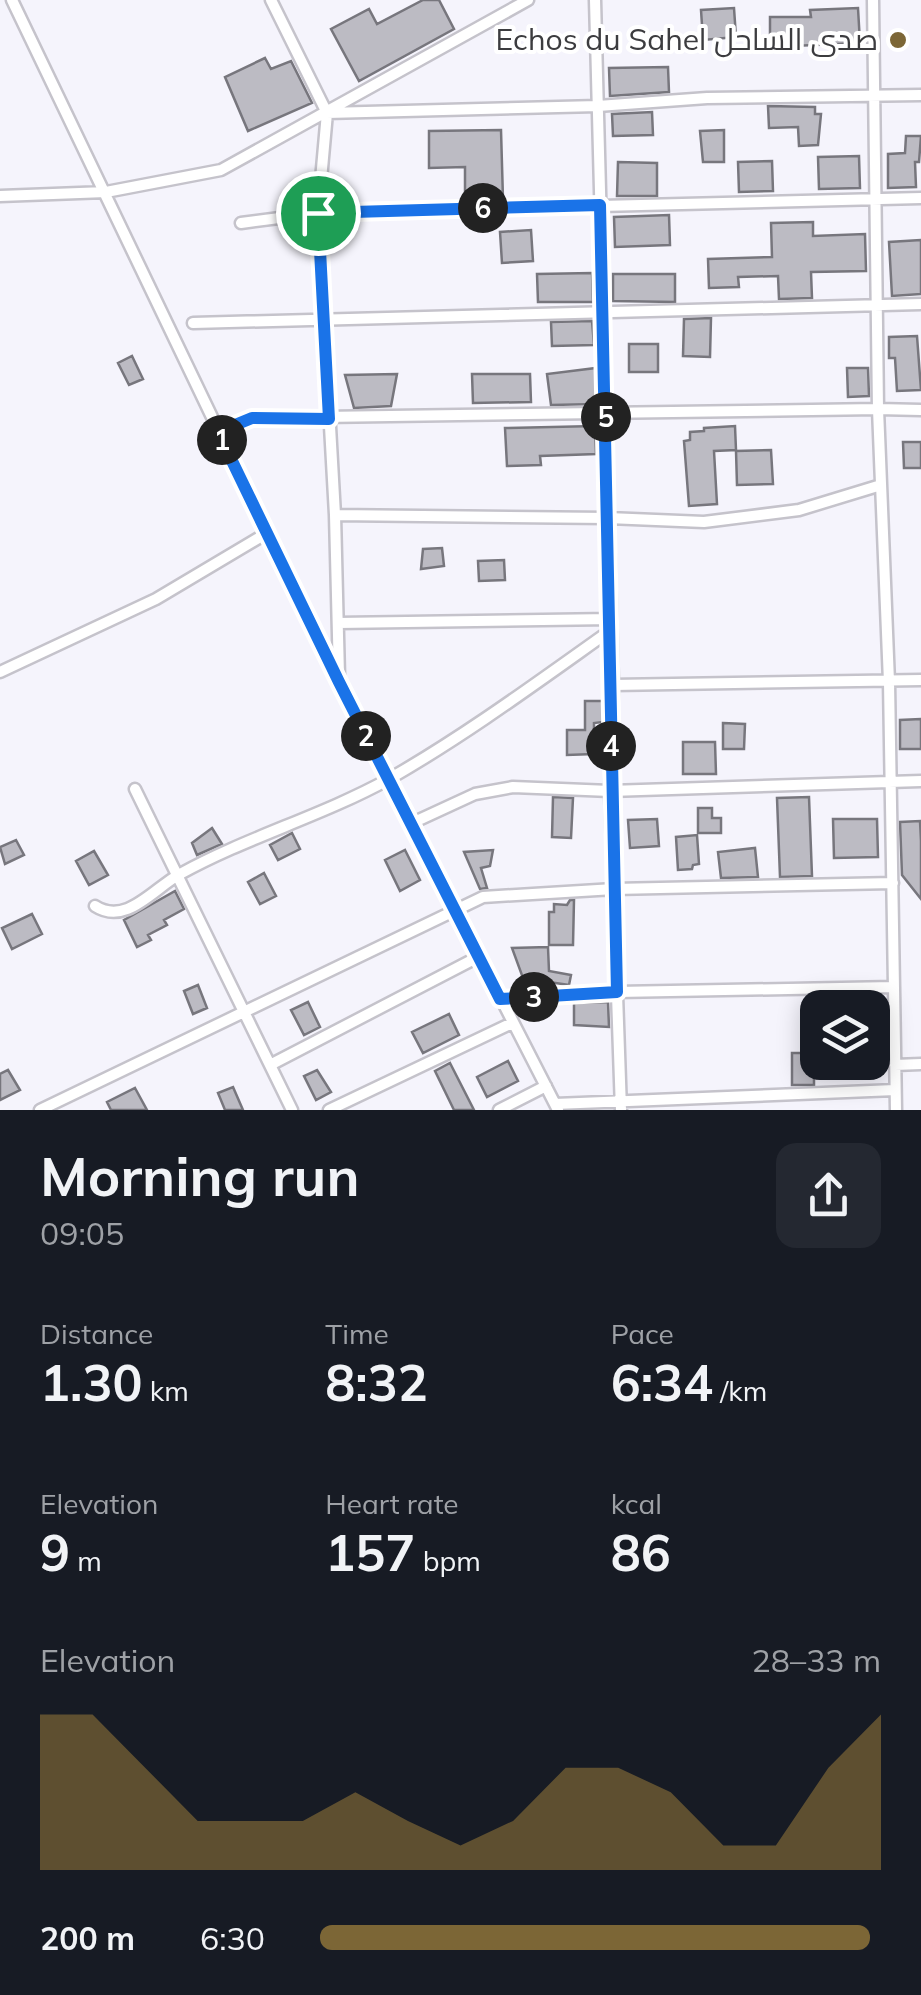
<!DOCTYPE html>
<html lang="en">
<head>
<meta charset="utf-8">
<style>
	:root { --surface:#171b24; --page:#242831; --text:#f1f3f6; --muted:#9ea1a6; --accent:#7c6636 }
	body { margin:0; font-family:Mulish,Cairo,sans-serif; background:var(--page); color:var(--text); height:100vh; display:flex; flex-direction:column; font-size:38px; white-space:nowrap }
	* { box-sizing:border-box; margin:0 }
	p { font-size:32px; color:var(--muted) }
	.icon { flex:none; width:55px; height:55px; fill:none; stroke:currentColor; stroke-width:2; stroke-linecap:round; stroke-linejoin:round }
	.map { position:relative; height:1110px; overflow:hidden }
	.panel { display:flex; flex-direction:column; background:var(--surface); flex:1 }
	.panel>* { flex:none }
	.buttons { position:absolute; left:800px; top:990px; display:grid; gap:20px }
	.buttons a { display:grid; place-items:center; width:90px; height:90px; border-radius:20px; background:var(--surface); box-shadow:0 5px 25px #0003; font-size:50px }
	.pin { position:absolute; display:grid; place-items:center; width:85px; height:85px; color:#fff; margin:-42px; border:5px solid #fff; border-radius:50%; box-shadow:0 2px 10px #0007 }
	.km { position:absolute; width:50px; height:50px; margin:-25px; border-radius:50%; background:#222; color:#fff; font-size:28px; line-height:50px; text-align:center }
	.round { display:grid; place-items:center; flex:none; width:105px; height:105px; border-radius:20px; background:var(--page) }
	.head { display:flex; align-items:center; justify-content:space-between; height:170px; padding:0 40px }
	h1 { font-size:55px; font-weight:700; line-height:75px }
	.metrics { display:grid; grid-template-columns:repeat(3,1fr); gap:15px; height:170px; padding:10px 40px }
	.metrics div { display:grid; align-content:center }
	.metrics b { font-size:50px; font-weight:700 }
	.metrics small { font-size:28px; font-weight:400 }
	.metrics p { font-size:28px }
	.chart { height:280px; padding:20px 40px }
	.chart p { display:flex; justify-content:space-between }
	.chart svg { width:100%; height:180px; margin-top:10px; fill:var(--accent); opacity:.7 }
	ul { padding:0 40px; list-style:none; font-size:32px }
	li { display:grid; grid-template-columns:160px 120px 1fr; align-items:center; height:75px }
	li i { height:25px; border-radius:12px; background:var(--accent) }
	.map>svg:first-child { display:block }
</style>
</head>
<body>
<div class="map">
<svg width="921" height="1110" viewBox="0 0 921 1110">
	<rect width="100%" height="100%" fill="#f5f4fc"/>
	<!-- building -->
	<path fill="#bcbbc3" stroke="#77767d" stroke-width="2.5" d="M423 0H439L454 29 359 81 331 29 369 9 377 24Z
		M734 8 736 37 703 40 701 10Z
		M858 8 860 43 770 47V17H811L810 10Z
		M265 58 271 69 291 61 312 103 248 131 225 77Z
		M668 67 669 92 610 96 609 68Z
		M768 106 815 107V114H821L818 145 799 146 798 127 769 128Z
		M652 112 653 135 613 136 612 114Z
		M501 130 503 199 465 200V167L429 168V131Z
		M724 130V162H703L700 131Z
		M906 136H921L919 162H915L916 187 888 188V154L905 153Z
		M859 156 860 188 819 189 818 157Z
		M772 161 773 191 739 192 738 162Z
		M618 162 657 163V196H617Z
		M669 215 670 245 615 247 614 217Z
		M813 222V236L865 234 866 271 811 272 812 298 779 299 778 276 738 277 739 287 709 288 708 259 772 257 771 223Z
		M531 230 533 261 502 263 500 232Z
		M921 240V294L892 296 889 242Z
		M592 273 593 302H538L537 274Z
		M613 274H675V302L613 301Z
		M711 318 710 357 683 356 684 319Z
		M592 321 594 345 552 346 551 322Z
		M917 336 921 390 897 391 895 358H889V337Z
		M629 344H658V372H629Z
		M132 356 143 379 129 385 118 363Z
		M596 368 597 404 551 405 547 374Z
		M847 368H868L869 396 848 397Z
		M397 374 391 406 354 408 345 375Z
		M472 374H530L531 402 473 403Z
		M595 426 596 454 540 456 541 465 507 466 505 428Z
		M735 426 736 450 714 451 717 504 689 506 684 441 690 440V432L704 431V428Z
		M903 442H921V468H904Z
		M771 450 773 484 737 485 736 451Z
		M442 548 444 566 421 569 423 549Z
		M504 560 505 580 479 581 478 561Z
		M585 701H604L603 722 594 723V754L567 755V730H585Z
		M921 719V749H900V720Z
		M723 723 745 724 744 749H723Z
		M683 742H715L716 774H683Z
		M553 797 573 798 571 838 552 837Z
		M809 797 812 876 780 877 777 798Z
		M698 808H712V818H721V833H698Z
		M657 819 659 846 630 848 628 820Z
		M833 819H877L878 857 834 858Z
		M920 821 921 841V899L902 875 900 822Z
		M212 828 222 844 197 855 192 843Z
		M292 833 300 849 278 860 270 845Z
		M697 835 699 864 693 865 692 869 678 870 676 837Z
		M16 840 24 855 5 864 0 847Z
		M755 848 758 877 721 878 718 852Z
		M405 850 420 880 400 891 385 860Z
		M493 850 490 866 481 868 487 888 480 889 464 852Z
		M94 851 108 875 89 885 76 861Z
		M264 873 276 896 260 904 248 882Z
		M175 891 184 909 164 920 167 925 148 935 151 940 137 947 124 920Z
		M570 900H574L573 945H549V912H554V904L567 905Z
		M32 914 42 934 12 949 2 928Z
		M548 947 549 971 571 975 569 985 549 982 550 987 527 989 512 948Z
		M198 985 207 1008 193 1014 184 991Z
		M872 996H881V1028H872V1008H845V999H872Z
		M308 1002 320 1027 304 1035 291 1010Z
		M608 1002 609 1027 574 1025V1003Z
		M449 1014 459 1035 423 1053 412 1032Z
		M792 1053H814V1085H792Z
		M508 1061 518 1081 487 1097 477 1077Z
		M450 1063 474 1110H454L435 1071Z
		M8 1070 20 1090 0 1100V1074Z
		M317 1070 331 1092 316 1100 304 1076Z
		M233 1087 243 1110H225L218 1093Z
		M135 1088 147 1110H111L107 1102Z"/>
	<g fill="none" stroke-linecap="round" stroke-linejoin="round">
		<!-- street casing -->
		<g stroke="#c5c3cb" stroke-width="15">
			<path id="street" d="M12 0 339 682 558 1110
				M271 0 327 113 318 213 335 515 339 676
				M595 0 613 685 610 791 621 1110
				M327 113 598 106 707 98 921 95
				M0 196 106 192 221 170 528 0
				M241 223 318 213 921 198
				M193 323 921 304
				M218 431 252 418 878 409 873 0
				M335 515 608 518 704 522 799 510 881 485
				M338 623 611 619
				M0 672 156 599 267 533
				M613 685 921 680
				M135 789 292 1110
				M410 824 475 794 513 787 610 791 921 781
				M95 906C126 926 153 889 180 874 247 837 322 816 389 779 466 735 539 681 611 630
				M500 999 617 992 894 987
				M270 1065 478 957
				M895 1065 921 1064
				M555 1104 895 1090
				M40 1110 483 897 614 889 893 883
				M329 1110 512 1023
				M499 1110 546 1086
				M896 1110 889 682 878 409 921 410"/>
		</g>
		<!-- street -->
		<use href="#street" stroke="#fff" stroke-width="10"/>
	</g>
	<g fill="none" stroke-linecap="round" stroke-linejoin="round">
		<!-- route casing -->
		<g stroke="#fff" stroke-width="20">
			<path id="route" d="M600 205 617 992 500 999 339 682 218 432 252 418 329 419 318 213Z"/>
		</g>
		<!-- route -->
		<use href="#route" stroke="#1a73e8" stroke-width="12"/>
	</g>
	<!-- markers -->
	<circle fill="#7c6636" stroke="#fff" stroke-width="4" cx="898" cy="40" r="10"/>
	<g text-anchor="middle" stroke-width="8" stroke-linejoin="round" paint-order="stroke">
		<!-- poi labels -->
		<g font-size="30" fill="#3c3c3f" stroke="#fff" text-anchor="end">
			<text x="878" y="50">Echos du Sahel صدى الساحل</text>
		</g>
	</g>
</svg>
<div class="buttons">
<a><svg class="icon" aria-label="layers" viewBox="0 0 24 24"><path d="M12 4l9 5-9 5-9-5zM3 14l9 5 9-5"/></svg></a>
</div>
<div class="pin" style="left:318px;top:213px;background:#1e9e55"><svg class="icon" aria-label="arrive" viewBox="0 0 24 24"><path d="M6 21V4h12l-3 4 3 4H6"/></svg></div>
<b class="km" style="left:222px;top:440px">1</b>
<b class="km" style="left:366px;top:736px">2</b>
<b class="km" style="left:534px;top:997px">3</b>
<b class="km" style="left:611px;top:746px">4</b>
<b class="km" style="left:606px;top:417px">5</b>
<b class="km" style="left:483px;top:208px">6</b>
</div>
<section class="panel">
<div class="head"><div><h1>Morning run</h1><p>09:05</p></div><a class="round"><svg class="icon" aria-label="share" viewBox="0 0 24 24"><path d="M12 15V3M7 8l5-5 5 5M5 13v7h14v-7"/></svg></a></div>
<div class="metrics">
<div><p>Distance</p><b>1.30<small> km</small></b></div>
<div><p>Time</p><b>8:32</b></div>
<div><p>Pace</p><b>6:34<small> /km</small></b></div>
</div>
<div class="metrics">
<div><p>Elevation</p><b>9<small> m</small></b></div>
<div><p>Heart rate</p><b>157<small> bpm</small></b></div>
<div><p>kcal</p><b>86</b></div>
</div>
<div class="chart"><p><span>Elevation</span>28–33 m</p>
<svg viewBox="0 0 160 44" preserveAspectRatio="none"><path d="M0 44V6L10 6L20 19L30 32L40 32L50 32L60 25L70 32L80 38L90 32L100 19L110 19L120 25L130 38L140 38L150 19L160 6V44z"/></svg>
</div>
<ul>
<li><b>200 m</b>6:30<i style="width:98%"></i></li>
</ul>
</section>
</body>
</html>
